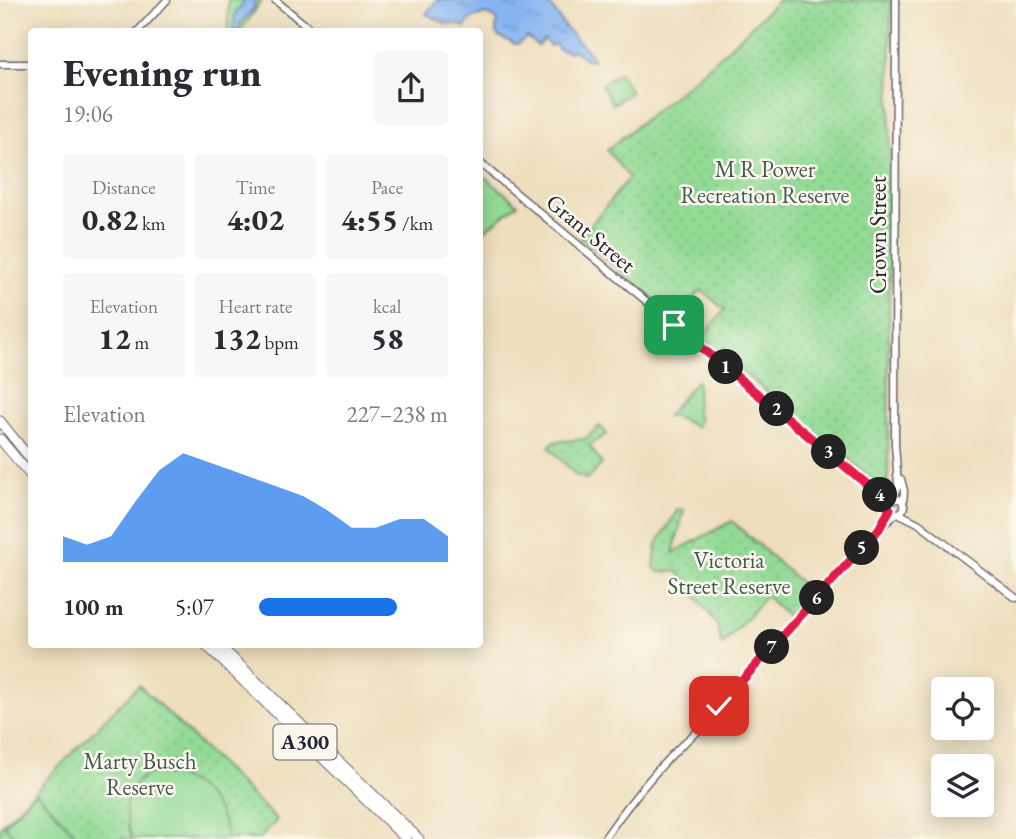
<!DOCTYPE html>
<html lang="en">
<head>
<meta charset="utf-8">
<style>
	:root { --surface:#fff; --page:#f7f7f7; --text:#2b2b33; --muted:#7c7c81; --accent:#1a73e8 }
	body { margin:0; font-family:"EB Garamond",serif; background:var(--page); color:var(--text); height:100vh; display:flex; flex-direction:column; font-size:26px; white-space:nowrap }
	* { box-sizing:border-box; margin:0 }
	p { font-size:23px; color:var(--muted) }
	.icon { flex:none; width:38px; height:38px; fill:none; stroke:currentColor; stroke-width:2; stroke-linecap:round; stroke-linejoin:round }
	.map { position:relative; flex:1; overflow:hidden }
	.panel { position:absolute; left:28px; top:28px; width:455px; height:620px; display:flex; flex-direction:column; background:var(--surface); border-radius:7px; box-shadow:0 4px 18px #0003 }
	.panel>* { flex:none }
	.tools { position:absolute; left:931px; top:677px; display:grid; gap:14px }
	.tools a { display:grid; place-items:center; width:63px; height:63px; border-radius:7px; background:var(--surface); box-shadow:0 4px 18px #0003; font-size:35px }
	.pin { position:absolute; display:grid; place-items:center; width:60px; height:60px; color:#fff; margin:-30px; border-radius:14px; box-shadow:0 4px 10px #0006 }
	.km { position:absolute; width:35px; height:35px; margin:-18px; border-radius:50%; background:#222; color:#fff; font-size:19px; line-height:35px; text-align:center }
	.round { display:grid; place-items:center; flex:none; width:74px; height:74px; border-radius:7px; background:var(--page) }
	.summary { display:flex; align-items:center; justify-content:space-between; height:119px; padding:0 35px }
	h1 { font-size:38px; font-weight:800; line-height:52px }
	.metrics { display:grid; grid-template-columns:repeat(3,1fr); gap:10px; height:119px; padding:7px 35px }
	.metrics div { display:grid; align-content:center; border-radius:7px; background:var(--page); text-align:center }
	.metrics b { font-size:30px; font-weight:800 }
	.metrics small { font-size:19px; font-weight:400 }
	.metrics p { font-size:19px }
	.chart { height:196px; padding:14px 35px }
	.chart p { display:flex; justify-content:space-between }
	.chart svg { width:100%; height:126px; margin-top:7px; fill:var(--accent); opacity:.7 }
	ul { padding:0 35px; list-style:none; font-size:23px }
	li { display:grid; grid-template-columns:112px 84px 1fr; align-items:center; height:52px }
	li i { height:18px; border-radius:9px; background:var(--accent) }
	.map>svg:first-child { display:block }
</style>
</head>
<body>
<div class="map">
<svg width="1016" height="839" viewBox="0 0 1016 839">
	<defs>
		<pattern id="park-dots" width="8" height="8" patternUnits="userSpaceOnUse" patternTransform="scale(1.75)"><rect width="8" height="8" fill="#93da95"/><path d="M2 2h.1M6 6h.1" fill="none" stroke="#7ebb81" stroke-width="1.8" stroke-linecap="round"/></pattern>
		<pattern id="water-ripples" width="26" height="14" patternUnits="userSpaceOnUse" patternTransform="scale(1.75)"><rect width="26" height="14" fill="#87b5f1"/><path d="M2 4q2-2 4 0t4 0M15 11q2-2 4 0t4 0" fill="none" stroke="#6e93c4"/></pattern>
	</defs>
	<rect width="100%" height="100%" fill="#fbf7ec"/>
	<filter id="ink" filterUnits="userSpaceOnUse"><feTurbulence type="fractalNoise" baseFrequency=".0143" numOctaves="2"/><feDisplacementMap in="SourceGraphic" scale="14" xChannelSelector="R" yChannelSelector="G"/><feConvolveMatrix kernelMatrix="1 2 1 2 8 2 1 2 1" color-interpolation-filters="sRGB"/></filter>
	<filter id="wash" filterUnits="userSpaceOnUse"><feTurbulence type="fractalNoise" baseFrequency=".00686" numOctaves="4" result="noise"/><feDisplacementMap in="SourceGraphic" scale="28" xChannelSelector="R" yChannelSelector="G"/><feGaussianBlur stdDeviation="1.57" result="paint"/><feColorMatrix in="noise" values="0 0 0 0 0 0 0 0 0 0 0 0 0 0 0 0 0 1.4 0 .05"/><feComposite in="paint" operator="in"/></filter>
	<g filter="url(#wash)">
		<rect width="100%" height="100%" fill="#eedebd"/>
		<!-- park -->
		<path fill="url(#park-dots)" stroke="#5a7e68" stroke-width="2" d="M228 0H262L241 31 228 32Z
			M779 0H891L888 488 883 489 702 338 725 310 701 290 677 318 580 238 629 178 607 150 704 71Z
			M696 381 698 383 696 411 699 420 696 427 673 416 666 417Z
			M600 426 607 434 589 445 602 464 587 479 577 476 549 447 553 442 585 439Z
			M678 509 684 510 673 553 732 521 812 593 789 618 766 596 722 645 716 623 677 571 659 572 654 567 657 544Z
			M139 685 277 820 259 839H0V827Z"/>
		<!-- pitch -->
		<path fill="#93da95" stroke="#5a7e68" stroke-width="2" d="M619 73 631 92 613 104 601 85Z
			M480 173 518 204 480 234Z
			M150 773C159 774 169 774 178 777 203 785 225 812 227 839H132C123 810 120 789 150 773Z
			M36 792 78 837 76 839H17L4 825Z"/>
		<!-- water -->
		<path fill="url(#water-ripples)" stroke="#546c96" stroke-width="2" d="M245 0H254L255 7 240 24 239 31H233L235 15Z
			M437 0H544L548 6H551L565 27 593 57V60L585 59 574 50 570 52 558 49 556 44 550 46 544 39 538 46 527 37 518 44H515L498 36 496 32 497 19 486 14 471 19 465 27 457 24H446L426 14Z"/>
	</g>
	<g filter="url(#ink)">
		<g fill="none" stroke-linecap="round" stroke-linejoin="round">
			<!-- minor casing -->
			<g stroke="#696468" stroke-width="9">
				<path id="minor" d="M275 0 314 32
					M137 32 167 0
					M0 64H32
					M480 163 875 491 890 507
					M901 479 904 491 903 505
					M890 506a7 7 0 1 1 14 0a7 7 0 1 1-14 0Z
					M894 500 898 485 895 444 896 0
					M898 513 918 523 1016 598
					M712 720 711 715 706 713 701 715 700 720 704 725 711 724 721 703 879 529 897 513
					M604 839C626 807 674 745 706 726"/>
			</g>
			<!-- highway casing -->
			<g stroke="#696468" stroke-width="11">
				<path id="highway" d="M0 421 32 461
					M0 439 32 477
					M205 644 406 839
					M218 644 419 839"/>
			</g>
			<!-- minor -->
			<use href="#minor" stroke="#fff" stroke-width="6"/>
			<!-- highway -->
			<use href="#highway" stroke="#fff" stroke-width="9"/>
		</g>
	</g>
	<g fill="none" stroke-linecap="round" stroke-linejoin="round" filter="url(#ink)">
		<!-- route casing -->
		<g stroke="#fff" stroke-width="14">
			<path id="route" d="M674 325 875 491 890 509 879 529 719 706"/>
		</g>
		<!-- route -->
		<use href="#route" stroke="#e11d48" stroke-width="9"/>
	</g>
	<g text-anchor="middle" stroke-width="5" stroke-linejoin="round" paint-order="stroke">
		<!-- shield labels -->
		<rect fill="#fbf7ec" stroke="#636270" stroke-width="2" x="273.5" y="724.5" width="63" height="35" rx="5"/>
		<g font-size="21" font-weight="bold" fill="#22223b">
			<text x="305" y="749">A300</text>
		</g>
		<!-- park labels -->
		<g font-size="23" fill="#445956" stroke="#fbf7ec">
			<text x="765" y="177">M R Power<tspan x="765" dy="26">Recreation Reserve</tspan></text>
			<text x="729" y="568">Victoria<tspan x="729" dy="26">Street Reserve</tspan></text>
			<text x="140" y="769">Marty Busch<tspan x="140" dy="26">Reserve</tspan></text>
		</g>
		<!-- street labels -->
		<g font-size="23" fill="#22223b" stroke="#fbf7ec">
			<text transform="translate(591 233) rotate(40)" y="8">Grant Street</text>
			<text transform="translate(878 235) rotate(-90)" y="8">Crown Street</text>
		</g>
	</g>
</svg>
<div class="tools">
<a><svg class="icon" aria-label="locate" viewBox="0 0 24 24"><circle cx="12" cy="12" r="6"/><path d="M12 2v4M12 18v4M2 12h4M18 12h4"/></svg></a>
<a><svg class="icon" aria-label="layers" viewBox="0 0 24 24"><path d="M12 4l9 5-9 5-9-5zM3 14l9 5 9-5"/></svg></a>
</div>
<div class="pin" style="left:674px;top:325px;background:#1e9e55"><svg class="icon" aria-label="arrive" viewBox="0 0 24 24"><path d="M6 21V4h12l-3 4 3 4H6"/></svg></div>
<div class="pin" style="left:719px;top:706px;background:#d93025"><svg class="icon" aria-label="check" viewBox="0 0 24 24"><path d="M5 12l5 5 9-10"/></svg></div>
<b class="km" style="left:726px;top:367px">1</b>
<b class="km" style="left:777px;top:409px">2</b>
<b class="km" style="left:829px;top:452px">3</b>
<b class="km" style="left:880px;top:495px">4</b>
<b class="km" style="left:862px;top:548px">5</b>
<b class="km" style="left:817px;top:598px">6</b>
<b class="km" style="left:772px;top:647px">7</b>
<section class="panel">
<div class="summary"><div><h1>Evening run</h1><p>19:06</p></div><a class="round"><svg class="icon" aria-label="share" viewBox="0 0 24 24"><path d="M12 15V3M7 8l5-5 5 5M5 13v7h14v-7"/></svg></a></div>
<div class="metrics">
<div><p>Distance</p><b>0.82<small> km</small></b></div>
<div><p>Time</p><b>4:02</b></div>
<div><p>Pace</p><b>4:55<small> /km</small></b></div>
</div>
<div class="metrics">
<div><p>Elevation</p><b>12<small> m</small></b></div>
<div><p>Heart rate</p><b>132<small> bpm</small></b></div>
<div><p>kcal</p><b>58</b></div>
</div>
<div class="chart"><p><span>Elevation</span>227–238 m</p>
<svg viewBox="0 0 160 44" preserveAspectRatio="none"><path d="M0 44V35L10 38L20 35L30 23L40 12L50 6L60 9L70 12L80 15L90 18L100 21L110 26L120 32L130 32L140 29L150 29L160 35V44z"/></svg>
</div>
<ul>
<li><b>100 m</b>5:07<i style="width:73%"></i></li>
</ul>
</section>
</div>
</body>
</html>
